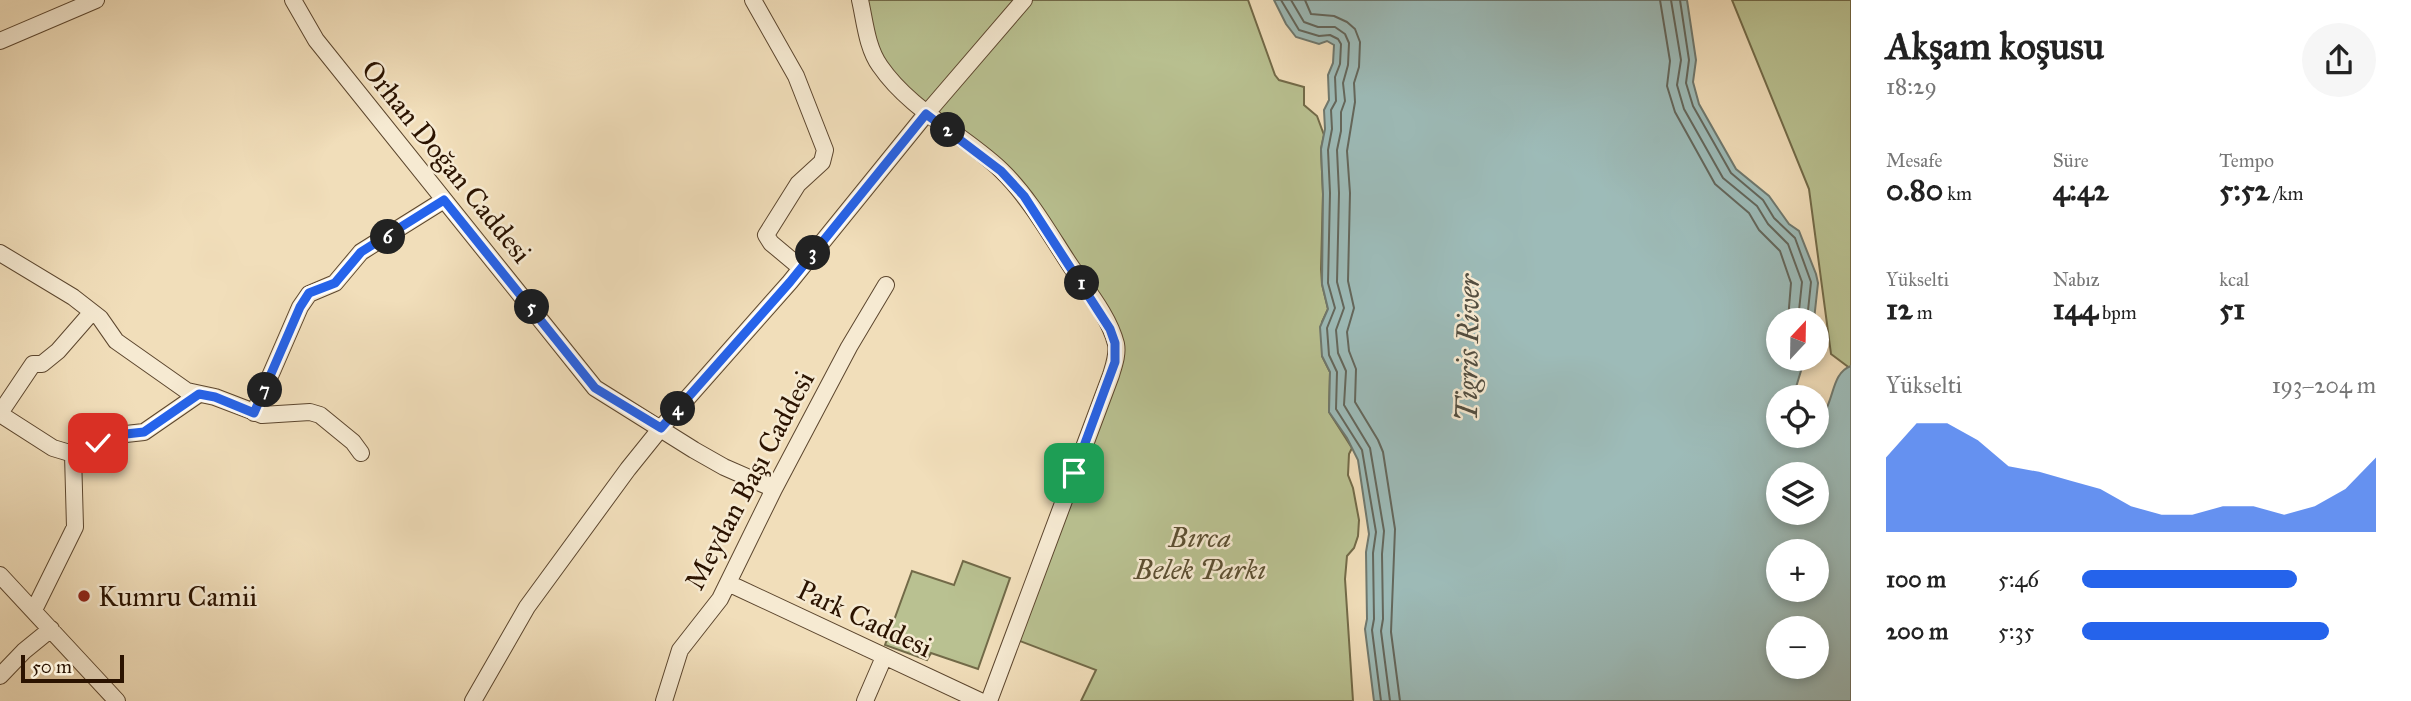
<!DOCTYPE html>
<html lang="tr">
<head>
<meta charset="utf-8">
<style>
	:root { --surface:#fff; --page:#f6f6f6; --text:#222; --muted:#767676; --accent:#2563eb }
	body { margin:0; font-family:"IM FELL Great Primer",serif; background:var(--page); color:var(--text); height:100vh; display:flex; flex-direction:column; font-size:26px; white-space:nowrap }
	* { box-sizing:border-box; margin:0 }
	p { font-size:23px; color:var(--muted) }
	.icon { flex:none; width:38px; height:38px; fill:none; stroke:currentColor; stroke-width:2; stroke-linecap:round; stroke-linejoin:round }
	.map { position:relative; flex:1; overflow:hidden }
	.drawer { display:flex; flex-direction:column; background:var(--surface); width:560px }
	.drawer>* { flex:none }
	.needle { width:46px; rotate:22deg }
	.controls { position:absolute; left:1766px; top:308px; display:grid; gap:14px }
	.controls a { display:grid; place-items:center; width:63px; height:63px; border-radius:50%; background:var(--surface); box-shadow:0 4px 10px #0003; font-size:35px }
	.scale { position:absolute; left:21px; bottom:18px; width:103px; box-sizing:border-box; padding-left:7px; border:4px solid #2b1300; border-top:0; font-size:19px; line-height:24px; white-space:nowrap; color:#2b1300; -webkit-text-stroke:5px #f6ead2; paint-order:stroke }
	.pin { position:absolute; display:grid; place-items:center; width:60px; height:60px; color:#fff; margin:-30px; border-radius:14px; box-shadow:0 4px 10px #0006 }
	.km { position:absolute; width:35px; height:35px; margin:-18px; border-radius:50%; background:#222; color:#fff; font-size:19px; line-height:35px; text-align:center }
	.round { display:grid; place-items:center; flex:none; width:74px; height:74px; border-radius:37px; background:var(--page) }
	.headline { display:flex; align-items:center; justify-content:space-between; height:119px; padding:0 35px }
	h1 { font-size:38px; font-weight:800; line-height:52px }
	.figures { display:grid; grid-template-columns:repeat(3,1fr); gap:10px; height:119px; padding:7px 35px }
	.figures div { display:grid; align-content:center }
	.figures b { font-size:30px; font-weight:800 }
	.figures small { font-size:19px; font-weight:400 }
	.figures p { font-size:19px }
	.chart { height:196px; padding:14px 35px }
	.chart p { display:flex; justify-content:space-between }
	.chart svg { width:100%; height:126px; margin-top:7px; fill:var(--accent); opacity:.7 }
	ul { padding:0 35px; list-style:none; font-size:23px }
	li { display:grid; grid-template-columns:112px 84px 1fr; align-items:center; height:52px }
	li i { height:18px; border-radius:9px; background:var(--accent) }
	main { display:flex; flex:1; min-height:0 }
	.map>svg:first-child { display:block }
</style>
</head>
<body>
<main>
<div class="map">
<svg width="1851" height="701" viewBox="0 0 1851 701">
	<rect width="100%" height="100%" fill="#f1deba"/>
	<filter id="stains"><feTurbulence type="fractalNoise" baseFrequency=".00286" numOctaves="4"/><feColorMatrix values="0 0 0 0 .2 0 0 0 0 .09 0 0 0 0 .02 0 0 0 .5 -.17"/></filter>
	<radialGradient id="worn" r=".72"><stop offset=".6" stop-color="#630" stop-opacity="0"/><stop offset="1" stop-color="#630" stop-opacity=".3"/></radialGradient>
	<!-- green -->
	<path fill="#b9c191" stroke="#726a48" stroke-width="2" d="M860 0H1248L1275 75 1279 80 1304 87V105L1317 116 1324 135 1321 149 1323 194 1321 269 1322 284 1328 309 1322 322V356L1330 372 1329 412 1352 448 1349 454 1348 475 1353 488 1359 520 1358 536 1354 548 1347 556 1345 579 1353 701H1081L1096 670 1012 638 1117 352 1024 196 892 81Z
		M1732 0H1851V369L1831 354 1809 189Z
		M963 561 1010 578 978 669 931 653 927 660 885 645 912 571 954 585Z"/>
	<!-- water -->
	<path fill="#9dbbb8" stroke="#6f786e" stroke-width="2" fill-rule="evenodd" d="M1274 0H1687L1696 60 1693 82 1699 104 1736 169 1769 196 1789 224 1799 231 1816 274 1818 283 1814 320H1778V359H1807L1804 361 1793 397H1778V436H1816L1817 421C1836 405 1829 374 1851 366V701H1374L1365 629 1367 619 1366 552 1369 534 1358 460 1347 438 1329 412 1330 372 1322 356 1320 327 1328 309 1322 284 1323 194 1321 149 1325 129 1324 110 1329 100 1328 75 1333 63 1334 45 1327 41 1319 44 1296 37 1286 24ZM1778 474H1816V513H1778ZM1778 551H1816V590H1778ZM1778 628H1816V667H1778Z"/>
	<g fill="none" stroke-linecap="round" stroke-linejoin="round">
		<!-- shore -->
		<path stroke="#64675c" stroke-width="2" d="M1281 0 1299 30 1319 36 1330 35 1338 39 1341 44 1340 64 1335 77 1336 101 1331 110 1332 129 1328 150 1330 193 1328 283 1335 308 1327 328 1329 355 1337 372 1336 409 1362 450 1376 532 1373 553 1374 619 1372 630 1381 701
			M1291 0 1304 22 1318 27H1335L1345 34 1349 43 1348 65 1343 83 1345 101 1341 112V131L1337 150 1339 193 1337 282 1344 308 1336 330 1338 353 1346 371 1344 405 1370 448 1384 531 1382 554 1383 619 1381 631 1390 701
			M1305 0 1311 14 1334 16 1347 22 1355 29 1360 42 1359 67 1354 83 1355 102 1347 151 1350 193 1348 281 1354 308 1347 332 1349 351 1356 369 1355 402 1378 440 1383 452 1395 529 1391 632 1400 701
			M1660 0 1670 61 1667 86 1675 112 1715 184 1749 213 1759 230 1780 251 1791 283 1788 320
			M1671 0 1681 60 1677 85 1684 109 1723 178 1757 206 1768 224 1788 244 1802 282 1798 320
			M1680 0 1689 60 1686 83 1693 106 1731 173 1763 200 1774 218 1795 238 1811 282 1807 320"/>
		<!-- minor casing -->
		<g stroke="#5c462e" stroke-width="18">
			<path id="minor" d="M293 0 316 40 595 388 694 450 724 467 774 489
				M753 0 796 76 825 150 822 162 798 184 766 235 771 243 801 268
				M860 0C865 22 867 48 880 66 911 111 962 133 1001 170 1029 197 1049 233 1070 265 1086 289 1109 316 1116 344 1118 354 1114 365 1111 375L989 701
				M0 41 96 0
				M0 253 73 297 100 318 116 341 187 391 215 397 262 415 310 412 320 415 353 442 361 453
				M0 413 33 364H42L58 351 92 312
				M254 413 300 307 309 294 335 283 361 252 444 200
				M0 414 53 448 73 454 117 435 144 432 199 394
				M0 575 117 701
				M728 583 980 701
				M34 610 75 527 73 454
				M0 676 24 651 51 629
				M473 701 527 607 628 469 661 428 790 282 926 114 1024 0
				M664 701 680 650 720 599 774 489 849 347 886 285
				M865 701 884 657"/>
		</g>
		<!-- minor -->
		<use href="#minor" stroke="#f6ead2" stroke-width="16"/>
	</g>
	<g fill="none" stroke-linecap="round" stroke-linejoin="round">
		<!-- route casing -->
		<g stroke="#fff" stroke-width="14">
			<path id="route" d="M98 443 117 435 144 432 199 394 215 397 254 413 300 307 309 293 335 283 361 252 444 200 595 388 661 428 790 282 926 114 1001 171 1024 196 1110 329 1115 343V362L1074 473"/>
		</g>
		<!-- route -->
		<use href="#route" stroke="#2563eb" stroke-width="9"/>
	</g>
	<!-- markers -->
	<circle fill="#8f2418" stroke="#f6ead2" stroke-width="2.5" cx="84" cy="596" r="7"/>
	<g text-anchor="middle" stroke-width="5" stroke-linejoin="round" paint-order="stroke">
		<!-- street labels -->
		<g font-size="28" fill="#2b1300" stroke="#f6ead2">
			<text transform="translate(447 161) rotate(51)" y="10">Orhan Doğan Caddesi</text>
			<text transform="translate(749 480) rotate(-62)" y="10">Meydan Başı Caddesi</text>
			<text transform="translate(865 618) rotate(25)" y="10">Park Caddesi</text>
		</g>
		<!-- park labels -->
		<g font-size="28" font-style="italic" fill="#5d5033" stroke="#f6ead2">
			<text x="1200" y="547">Bırca<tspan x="1200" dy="32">Belek Parkı</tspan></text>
		</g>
		<!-- poi labels -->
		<g font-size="28" fill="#2b1300" stroke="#f6ead2" text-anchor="start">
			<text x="98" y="606">Kumru Camii</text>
		</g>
		<!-- water labels -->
		<g font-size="30" font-style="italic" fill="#534e40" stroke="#f6ead2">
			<text transform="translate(1468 348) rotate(-89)" y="10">Tigris River</text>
		</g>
	</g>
	<rect width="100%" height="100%" filter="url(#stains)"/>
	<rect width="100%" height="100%" fill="url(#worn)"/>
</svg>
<div class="controls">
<a><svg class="needle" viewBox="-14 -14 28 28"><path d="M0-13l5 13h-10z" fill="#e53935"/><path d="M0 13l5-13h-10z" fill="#767676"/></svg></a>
<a><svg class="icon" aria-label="locate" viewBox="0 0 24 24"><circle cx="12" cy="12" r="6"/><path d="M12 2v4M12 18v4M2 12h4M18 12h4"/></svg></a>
<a><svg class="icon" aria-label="layers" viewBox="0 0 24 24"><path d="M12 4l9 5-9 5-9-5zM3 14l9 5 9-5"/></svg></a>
<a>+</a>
<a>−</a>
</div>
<div class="scale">50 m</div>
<div class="pin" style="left:1074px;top:473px;background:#1e9e55"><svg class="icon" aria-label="arrive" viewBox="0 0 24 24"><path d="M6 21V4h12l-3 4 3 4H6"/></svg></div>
<div class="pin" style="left:98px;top:443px;background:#d93025"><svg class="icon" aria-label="check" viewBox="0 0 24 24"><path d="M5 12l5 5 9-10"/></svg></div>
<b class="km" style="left:1082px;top:283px">1</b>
<b class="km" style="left:948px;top:130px">2</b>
<b class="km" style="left:813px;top:253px">3</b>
<b class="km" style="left:678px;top:409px">4</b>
<b class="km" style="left:532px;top:307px">5</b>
<b class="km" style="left:388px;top:237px">6</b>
<b class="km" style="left:265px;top:390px">7</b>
</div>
<section class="drawer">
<div class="headline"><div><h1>Akşam koşusu</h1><p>18:29</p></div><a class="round"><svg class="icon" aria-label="share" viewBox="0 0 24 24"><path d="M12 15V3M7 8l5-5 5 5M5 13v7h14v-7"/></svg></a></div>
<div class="figures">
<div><p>Mesafe</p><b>0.80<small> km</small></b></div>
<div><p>Süre</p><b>4:42</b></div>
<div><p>Tempo</p><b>5:52<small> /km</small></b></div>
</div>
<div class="figures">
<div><p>Yükselti</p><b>12<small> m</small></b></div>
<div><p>Nabız</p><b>144<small> bpm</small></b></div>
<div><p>kcal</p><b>51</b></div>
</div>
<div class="chart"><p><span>Yükselti</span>193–204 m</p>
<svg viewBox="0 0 160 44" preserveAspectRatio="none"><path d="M0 44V18L10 6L20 6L30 12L40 21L50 23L60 26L70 29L80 35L90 38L100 38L110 35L120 35L130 38L140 35L150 29L160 18V44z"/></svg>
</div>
<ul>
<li><b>100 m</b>5:46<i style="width:73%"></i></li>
<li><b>200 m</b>5:35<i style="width:84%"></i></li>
</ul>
</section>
</main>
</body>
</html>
